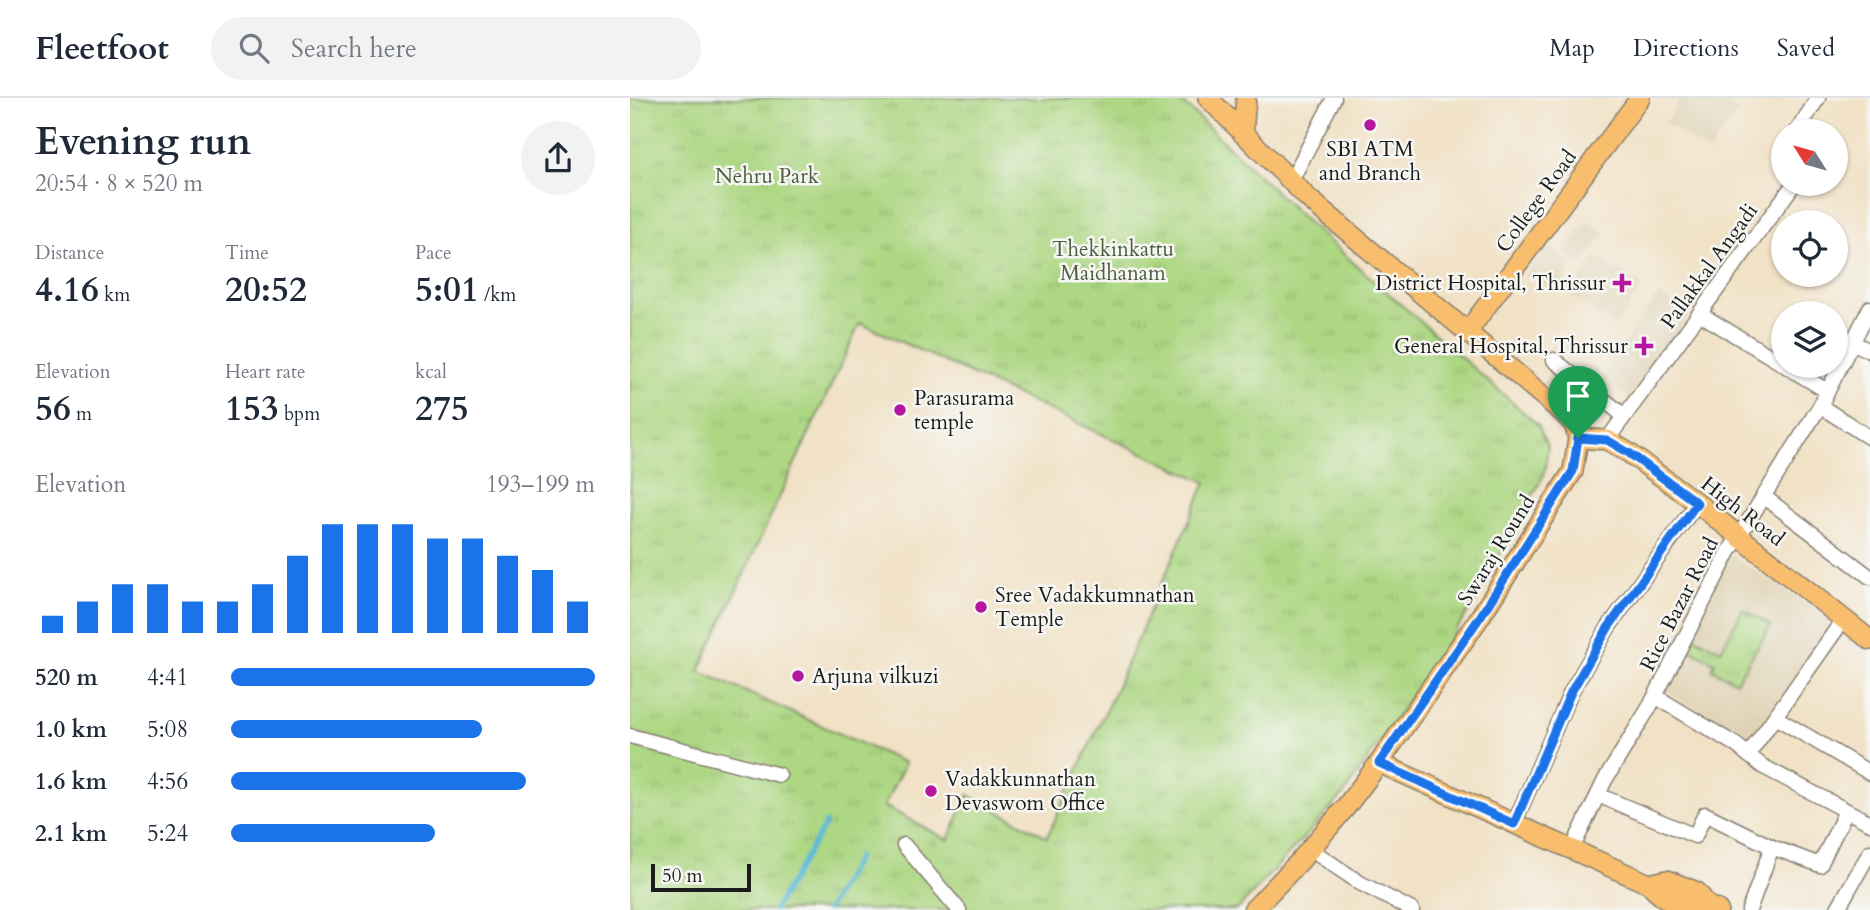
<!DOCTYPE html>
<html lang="en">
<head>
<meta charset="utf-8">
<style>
	:root { --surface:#fff; --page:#f2f2f3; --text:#1f2937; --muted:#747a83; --line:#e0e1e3; --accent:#1a73e8 }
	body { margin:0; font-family:Cardo,serif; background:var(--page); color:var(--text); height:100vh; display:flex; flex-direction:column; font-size:26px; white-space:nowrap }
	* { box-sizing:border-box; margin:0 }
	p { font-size:23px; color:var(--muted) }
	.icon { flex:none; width:38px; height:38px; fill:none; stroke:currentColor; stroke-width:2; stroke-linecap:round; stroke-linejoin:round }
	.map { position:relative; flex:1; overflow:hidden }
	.drawer { display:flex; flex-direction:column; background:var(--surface); width:630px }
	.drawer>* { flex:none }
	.needle { width:46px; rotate:307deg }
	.controls { position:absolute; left:1141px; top:21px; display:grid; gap:14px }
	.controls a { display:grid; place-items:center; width:77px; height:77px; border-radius:50%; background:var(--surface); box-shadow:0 2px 5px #0004; font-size:35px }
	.scale { position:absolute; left:21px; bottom:18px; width:100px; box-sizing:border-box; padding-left:7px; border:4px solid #1c1c1c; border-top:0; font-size:19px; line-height:24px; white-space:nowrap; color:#1c1c1c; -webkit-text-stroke:5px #f6f6f2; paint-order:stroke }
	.pin { position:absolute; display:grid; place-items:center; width:60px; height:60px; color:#fff; margin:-72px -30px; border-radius:50% 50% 50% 0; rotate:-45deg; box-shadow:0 0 7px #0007 }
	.pin .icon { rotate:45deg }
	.round { display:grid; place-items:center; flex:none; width:74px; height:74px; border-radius:37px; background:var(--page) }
	.headline { display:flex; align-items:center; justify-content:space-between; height:119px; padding:0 35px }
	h1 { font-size:38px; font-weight:800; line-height:52px }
	.figures { display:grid; grid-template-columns:repeat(3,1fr); gap:10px; height:119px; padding:7px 35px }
	.figures div { display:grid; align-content:center }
	.figures b { font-size:35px; font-weight:800 }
	.figures small { font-size:19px; font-weight:400 }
	.figures p { font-size:19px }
	.chart { height:196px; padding:14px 35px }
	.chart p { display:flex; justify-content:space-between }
	.chart svg { width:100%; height:126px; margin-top:7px; stroke:var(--accent); stroke-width:6 }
	ul { padding:0 35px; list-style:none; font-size:23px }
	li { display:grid; grid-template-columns:112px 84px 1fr; align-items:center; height:52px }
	li i { height:18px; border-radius:9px; background:var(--accent) }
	header { display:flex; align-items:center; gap:42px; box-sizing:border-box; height:98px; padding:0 35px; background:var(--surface); border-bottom:2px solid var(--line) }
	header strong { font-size:33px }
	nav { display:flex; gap:38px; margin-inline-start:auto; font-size:24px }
	.search { width:490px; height:63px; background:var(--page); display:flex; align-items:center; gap:18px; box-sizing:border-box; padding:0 24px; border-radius:38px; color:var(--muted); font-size:26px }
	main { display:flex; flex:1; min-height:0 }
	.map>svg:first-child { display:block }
</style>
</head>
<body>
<header>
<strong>Fleetfoot</strong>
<div class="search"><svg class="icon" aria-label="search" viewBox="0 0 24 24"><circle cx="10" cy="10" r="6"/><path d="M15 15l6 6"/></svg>Search here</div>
<nav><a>Map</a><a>Directions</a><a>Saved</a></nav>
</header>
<main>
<section class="drawer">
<div class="headline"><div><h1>Evening run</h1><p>20:54 · 8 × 520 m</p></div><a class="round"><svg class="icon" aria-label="share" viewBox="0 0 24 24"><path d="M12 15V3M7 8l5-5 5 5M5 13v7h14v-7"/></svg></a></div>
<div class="figures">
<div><p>Distance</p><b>4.16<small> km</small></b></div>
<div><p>Time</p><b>20:52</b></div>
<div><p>Pace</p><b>5:01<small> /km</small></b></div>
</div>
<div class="figures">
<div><p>Elevation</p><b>56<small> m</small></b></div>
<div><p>Heart rate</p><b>153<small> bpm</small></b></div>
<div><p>kcal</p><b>275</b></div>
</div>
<div class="chart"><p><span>Elevation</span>193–199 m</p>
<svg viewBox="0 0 160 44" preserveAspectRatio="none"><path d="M5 44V38M15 44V33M25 44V27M35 44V27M45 44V33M55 44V33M65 44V27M75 44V17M85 44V6M95 44V6M105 44V6M115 44V11M125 44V11M135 44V17M145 44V22M155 44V33"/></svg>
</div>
<ul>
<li><b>520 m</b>4:41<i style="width:100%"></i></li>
<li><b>1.0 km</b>5:08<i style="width:69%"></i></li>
<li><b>1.6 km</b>4:56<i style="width:81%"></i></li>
<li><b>2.1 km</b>5:24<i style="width:56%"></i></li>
</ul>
</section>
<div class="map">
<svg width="1240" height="812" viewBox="0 0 1240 812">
	<defs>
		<pattern id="grass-tufts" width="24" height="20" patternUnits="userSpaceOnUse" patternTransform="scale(1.75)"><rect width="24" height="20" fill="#add783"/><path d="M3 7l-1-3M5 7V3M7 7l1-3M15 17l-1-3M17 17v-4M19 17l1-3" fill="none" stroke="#94b871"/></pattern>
	</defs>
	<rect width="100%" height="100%" fill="#f6f6f2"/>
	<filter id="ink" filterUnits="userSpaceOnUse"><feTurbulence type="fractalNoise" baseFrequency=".0143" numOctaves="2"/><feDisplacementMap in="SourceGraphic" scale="14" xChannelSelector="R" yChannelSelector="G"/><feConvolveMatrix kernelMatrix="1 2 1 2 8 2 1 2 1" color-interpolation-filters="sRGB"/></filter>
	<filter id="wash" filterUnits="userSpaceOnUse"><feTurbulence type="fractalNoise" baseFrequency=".00686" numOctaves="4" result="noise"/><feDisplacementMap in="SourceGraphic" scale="28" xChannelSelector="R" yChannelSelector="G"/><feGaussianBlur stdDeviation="1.57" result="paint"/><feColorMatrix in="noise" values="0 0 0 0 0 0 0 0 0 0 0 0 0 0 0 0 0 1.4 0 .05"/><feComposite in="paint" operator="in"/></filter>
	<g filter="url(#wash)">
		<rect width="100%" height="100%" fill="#f1e1c5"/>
		<!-- built -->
		<path fill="#e0d2b4" d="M1051 0H1090L1108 12 1079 54 1035 25Z
			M958 123 976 135 950 167 933 154Z
			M917 146 944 166 926 195 896 177Z
			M966 158 1012 189 985 228 941 198Z
			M1029 196 1059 218 1000 301 970 279Z
			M1101 457 1205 524 1119 645 1034 591Z"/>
		<!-- grass -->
		<path fill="url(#grass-tufts)" stroke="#647a50" stroke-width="2" fill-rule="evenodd" d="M0 0H548L675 122 908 327 918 350 914 377 841 510 714 696 607 812H0ZM230 225 576 384 488 586 417 739 338 697 318 742 254 708 275 665 69 573Z
			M1113 511 1141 527 1106 584 1082 571 1085 564 1055 549 1061 537 1091 552Z"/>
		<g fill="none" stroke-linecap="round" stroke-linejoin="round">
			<!-- stream -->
			<path stroke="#5ab9d8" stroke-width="4.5" d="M144 812 196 725
				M197 812 228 758"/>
		</g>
	</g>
	<g filter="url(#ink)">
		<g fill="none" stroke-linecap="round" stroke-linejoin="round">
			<!-- minor casing -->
			<g stroke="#867e70" stroke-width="17">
				<path id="minor" d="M1167 33 1188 0
					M661 83 704 0
					M1070 216 1153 266
					M1222 244 1240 253
					M924 262 993 317
					M1156 268 1197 293
					M1190 308 1240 340
					M977 342 1164 86
					M1133 398 1240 479
					M1025 598 1106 647 1132 668 1240 725
					M1145 619 1240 675
					M0 638 149 677
					M1118 657 1213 522
					M968 697 1065 738 1075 716 1142 749
					M884 726 941 594 978 530 1067 405
					M274 747 329 812
					M680 751 730 785 782 812
					M942 751 975 682 1020 608 1099 454 1190 308 1240 210
					M1119 812 1142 749 1190 767 1216 713
					M1207 812 1240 754"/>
			</g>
			<!-- major casing -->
			<g stroke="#867e70" stroke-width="22">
				<path id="major" d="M578 0 679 101 932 314 944 326 948 340 943 373 850 519 749 665 715 710 669 764 623 812
					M613 36 616 0
					M838 233 1010 0
					M948 340 977 342 999 355 1067 405 1240 542
					M749 665 1019 786 1037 782 1067 794 1078 808 1088 812
					M1019 786C1035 805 1053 811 1078 808"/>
			</g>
			<!-- minor -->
			<use href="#minor" stroke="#fff" stroke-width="14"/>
			<!-- major -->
			<use href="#major" stroke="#f9be6d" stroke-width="19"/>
		</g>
	</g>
	<g fill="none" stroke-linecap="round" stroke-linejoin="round" filter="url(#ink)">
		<!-- route casing -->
		<g stroke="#fff" stroke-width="14">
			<path id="route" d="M948 340 977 342 999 355 1067 405 978 530 941 594 884 726 749 665 850 519 943 373Z"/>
		</g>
		<!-- route -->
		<use href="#route" stroke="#1a73e8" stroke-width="9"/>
	</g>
	<!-- markers -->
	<g fill="#b5179e" stroke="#f6f6f2" stroke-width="2.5">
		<circle cx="740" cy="27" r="7"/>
		<path d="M988.5 174.5h7v7h7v7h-7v7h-7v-7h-7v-7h7z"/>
		<path d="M1010.5 237.5h7v7h7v7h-7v7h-7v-7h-7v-7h7z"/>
		<circle cx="270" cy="312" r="7"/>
		<circle cx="351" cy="509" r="7"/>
		<circle cx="168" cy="578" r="7"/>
		<circle cx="301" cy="693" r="7"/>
	</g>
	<g text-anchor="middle" stroke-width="5" stroke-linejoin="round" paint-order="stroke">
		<!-- poi labels -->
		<g font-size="21" fill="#1c1c1c" stroke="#f6f6f2" text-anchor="start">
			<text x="740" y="58" text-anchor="middle">SBI ATM<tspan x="740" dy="24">and Branch</tspan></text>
			<text x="976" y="192" text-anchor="end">District Hospital, Thrissur</text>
			<text x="998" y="255" text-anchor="end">General Hospital, Thrissur</text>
			<text x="284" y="307">Parasurama<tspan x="284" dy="24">temple</tspan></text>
			<text x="365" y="504">Sree Vadakkumnathan<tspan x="365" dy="24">Temple</tspan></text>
			<text x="182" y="585">Arjuna vilkuzi</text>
			<text x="315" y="688">Vadakkunnathan<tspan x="315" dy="24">Devaswom Office</tspan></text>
		</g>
		<!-- park labels -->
		<g font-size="21" fill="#4f5d40" stroke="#f6f6f2">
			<text x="137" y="85">Nehru Park</text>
			<text x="483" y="158">Thekkinkattu<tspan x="483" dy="24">Maidhanam</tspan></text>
		</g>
		<!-- street labels -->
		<g font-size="21" fill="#1c1c1c" stroke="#f6f6f2">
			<text transform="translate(906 103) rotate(-54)" y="7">College Road</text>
			<text transform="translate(1079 168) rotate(-54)" y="7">Pallakkal Angadi</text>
			<text transform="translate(1113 413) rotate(38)" y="7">High Road</text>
			<text transform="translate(866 452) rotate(-58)" y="7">Swaraj Round</text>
			<text transform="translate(1049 506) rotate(-63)" y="7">Rice Bazar Road</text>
		</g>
	</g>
</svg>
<div class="controls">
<a><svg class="needle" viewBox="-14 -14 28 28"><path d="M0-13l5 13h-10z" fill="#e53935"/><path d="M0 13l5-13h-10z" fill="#747a83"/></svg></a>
<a><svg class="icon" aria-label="locate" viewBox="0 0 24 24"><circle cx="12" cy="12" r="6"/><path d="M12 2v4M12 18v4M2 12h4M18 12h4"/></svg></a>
<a><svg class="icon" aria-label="layers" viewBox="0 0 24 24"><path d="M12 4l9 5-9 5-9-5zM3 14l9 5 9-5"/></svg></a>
</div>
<div class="scale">50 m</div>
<div class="pin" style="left:948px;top:340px;background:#1e9e55"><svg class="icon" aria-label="arrive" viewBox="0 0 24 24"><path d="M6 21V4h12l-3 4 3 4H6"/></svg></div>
</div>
</main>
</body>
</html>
